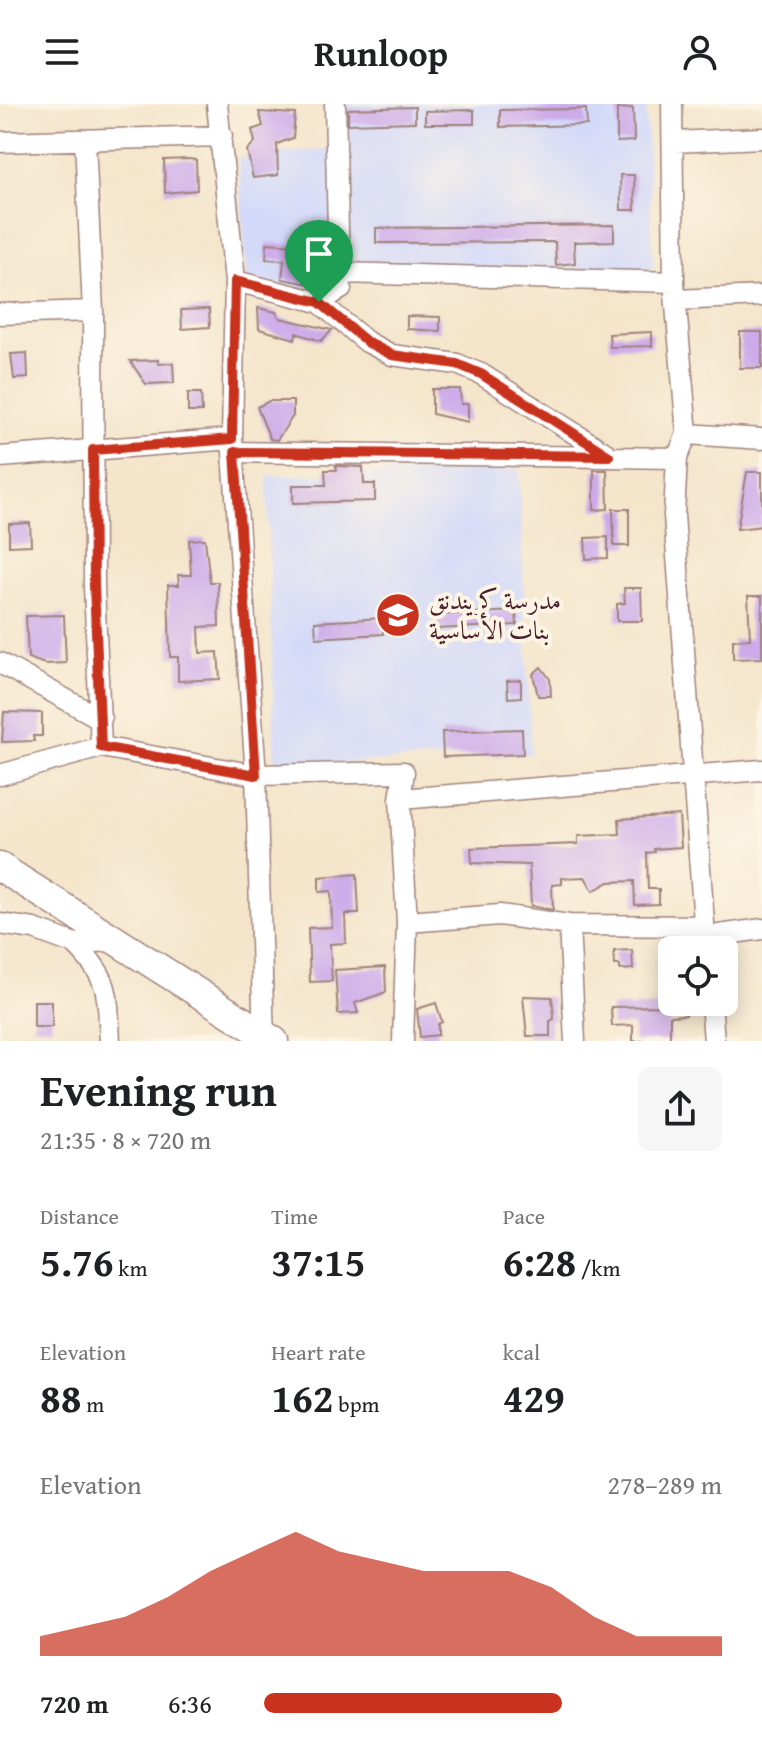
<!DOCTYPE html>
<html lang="en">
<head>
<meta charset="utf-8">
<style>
	:root { --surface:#fff; --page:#f6f6f6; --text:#202124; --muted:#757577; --accent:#c8321e }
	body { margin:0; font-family:"Gentium Book Plus",Amiri,serif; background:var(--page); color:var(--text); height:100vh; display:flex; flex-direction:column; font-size:30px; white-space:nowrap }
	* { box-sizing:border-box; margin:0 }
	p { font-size:26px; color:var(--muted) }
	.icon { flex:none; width:44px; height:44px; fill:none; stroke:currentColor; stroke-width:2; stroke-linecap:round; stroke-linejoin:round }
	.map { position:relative; height:937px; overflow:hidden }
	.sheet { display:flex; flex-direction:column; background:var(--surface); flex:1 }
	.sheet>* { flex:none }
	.tools { position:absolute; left:658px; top:832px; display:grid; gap:16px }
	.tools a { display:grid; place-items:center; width:80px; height:80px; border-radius:12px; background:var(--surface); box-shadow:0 4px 20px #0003; font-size:40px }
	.pin { position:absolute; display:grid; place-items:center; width:68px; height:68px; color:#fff; margin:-82px -34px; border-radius:50% 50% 50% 0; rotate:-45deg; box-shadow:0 0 8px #0007 }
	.pin .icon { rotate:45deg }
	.round { display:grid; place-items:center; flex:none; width:84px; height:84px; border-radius:12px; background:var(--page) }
	.head { display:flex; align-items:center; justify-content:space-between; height:136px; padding:0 40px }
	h1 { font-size:44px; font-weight:600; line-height:60px }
	.figures { display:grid; grid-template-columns:repeat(3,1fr); gap:12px; height:136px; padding:8px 40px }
	.figures div { display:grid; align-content:center }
	.figures b { font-size:40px; font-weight:600 }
	.figures small { font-size:22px; font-weight:400 }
	.figures p { font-size:22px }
	.chart { height:224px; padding:16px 40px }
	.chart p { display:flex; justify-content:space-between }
	.chart svg { width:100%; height:144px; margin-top:8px; fill:var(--accent); opacity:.7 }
	ul { padding:0 40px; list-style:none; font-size:26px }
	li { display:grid; grid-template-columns:128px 96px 1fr; align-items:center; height:60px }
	li i { height:20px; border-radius:10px; background:var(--accent) }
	header { display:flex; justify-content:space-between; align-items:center; height:104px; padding:0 40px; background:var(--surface); font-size:36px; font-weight:600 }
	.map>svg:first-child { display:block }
</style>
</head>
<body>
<header><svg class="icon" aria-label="menu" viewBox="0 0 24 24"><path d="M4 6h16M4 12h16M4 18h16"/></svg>Runloop<svg class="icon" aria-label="person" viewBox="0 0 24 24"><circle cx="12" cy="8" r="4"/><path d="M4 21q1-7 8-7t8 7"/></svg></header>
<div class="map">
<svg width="762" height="937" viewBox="0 0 762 937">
	<rect width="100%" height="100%" fill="#fcf5e5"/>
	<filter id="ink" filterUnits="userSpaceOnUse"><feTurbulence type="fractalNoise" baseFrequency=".0125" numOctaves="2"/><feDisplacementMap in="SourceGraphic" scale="16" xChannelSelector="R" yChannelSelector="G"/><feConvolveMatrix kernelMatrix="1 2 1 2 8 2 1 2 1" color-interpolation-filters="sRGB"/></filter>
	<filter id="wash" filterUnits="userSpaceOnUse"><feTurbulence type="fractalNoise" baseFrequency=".006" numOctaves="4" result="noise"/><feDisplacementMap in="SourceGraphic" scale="32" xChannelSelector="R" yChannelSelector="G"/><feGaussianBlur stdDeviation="1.8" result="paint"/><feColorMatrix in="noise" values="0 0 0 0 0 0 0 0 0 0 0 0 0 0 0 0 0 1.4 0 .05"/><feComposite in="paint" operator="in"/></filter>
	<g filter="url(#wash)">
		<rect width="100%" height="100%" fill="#f4e5cb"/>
		<!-- built -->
		<path fill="#d3d9f9" d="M340 0H646L653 165 345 163Z
			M334 44 333 186 247 177 238 54Z
			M519 365 531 650 275 662 267 372Z"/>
		<g id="blocks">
			<!-- building -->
			<path fill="#cdaaea" d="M415 3V18L348 20V5Z
				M633 4 634 37 617 38V5Z
				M586 5 587 21 500 23V6Z
				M474 6V20H425V7Z
				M259 8 295 10 293 34 277 40 278 71 253 74 247 46 255 38 252 26 263 22Z
				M188 55 196 56 197 86 165 89 164 56Z
				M620 71H634L635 106H621Z
				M614 121V137L574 138 575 159 556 161 555 138 376 139V124Z
				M267 139 321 143 319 166 326 167 327 178 321 182 282 175 284 156 266 155Z
				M258 204 276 208 280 214 332 226 321 237 296 229 295 235 259 225Z
				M209 205 210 223 182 225 181 206Z
				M407 212 440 213V227L407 225Z
				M652 228V242L610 243 609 230Z
				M740 228H762V264H740Z
				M27 249 28 274 14 275 11 250Z
				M158 256V260L173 259 174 279 146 280 130 257Z
				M432 285H460L461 300H468V318L432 310Z
				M188 289H201L202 308H188Z
				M269 297H293V312L277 336 270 335 257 303Z
				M336 362 363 363 364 380H375V397L293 399V381H326L325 366H337Z
				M594 366H607L608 405 594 406Z
				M747 368H762V422L737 425Z
				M613 405H629V442H614Z
				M30 419 31 441 9 442V420Z
				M608 433V454L586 455 585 434Z
				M205 435 210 478H218L219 522 199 523 200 549 218 548 220 575 178 577V553H170L168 481H179L178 471H191L189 436Z
				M624 484H641L642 517H617V500L625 499Z
				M748 492H762V554L733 555V536L750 535Z
				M516 507 517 521 435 525 434 511Z
				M64 511 66 559 45 560 28 554 26 512Z
				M383 514V530L316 534 315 518Z
				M541 563 550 575 551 592H538L533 570Z
				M521 576V593L508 594 507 577Z
				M4 608 42 609V632H33L34 637 2 638Z
				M522 625 523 650 443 653 442 628Z
				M679 711 681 743 654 745 655 748 647 749 648 785H659V800L635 801 634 777 609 778 593 787 585 773 562 774V780L552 781 553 806 531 802 529 761 472 759 471 744 578 740V732L620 730 619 715Z
				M357 770 359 810H345L346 839 330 840 332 877 310 878 308 824 332 823 331 787 319 788V773Z
				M632 846 633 865 620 866V861H615L614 847Z
				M385 863 386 888 355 899 358 909 338 910 335 866Z
				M523 892 552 893 554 915 550 917V932H527Z
				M34 897H52V923H34Z
				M667 898H685L686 911 670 912V937H633V921L612 922 611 903 667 902Z
				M436 899 442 918 438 920V931L420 933 417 905Z"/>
		</g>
	</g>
	<g filter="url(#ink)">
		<use href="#blocks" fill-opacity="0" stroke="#9f827b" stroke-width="2"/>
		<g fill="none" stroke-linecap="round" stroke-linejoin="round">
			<!-- minor casing -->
			<g stroke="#9f827b" stroke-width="23">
				<path id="minor" d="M217 0 235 177 232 335 256 671 264 937
					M335 0 339 169
					M672 0 674 178 687 330 677 354 674 411 706 846
					M0 38 222 32
					M674 38 762 34
					M235 177 319 198 341 185 339 169 674 178
					M676 196 762 192
					M319 198 367 238 392 251 457 260 481 270 607 350
					M93 207 94 482 101 643 256 671 404 668 400 695 407 818 403 937
					M0 210 93 207 85 36
					M687 330 762 335
					M235 348 677 354
					M0 353 232 335
					M0 559 101 615
					M0 671 101 643
					M400 695 762 666
					M407 818 500 811 569 821 704 822
					M0 820 34 825 75 840 118 836
					M569 821 575 937
					M705 833 762 825
					M75 840C111 876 107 888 110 937
					M711 898 714 937"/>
			</g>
			<!-- highway casing -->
			<g stroke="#9f827b" stroke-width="31">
				<path id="highway" d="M0 763 274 937"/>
			</g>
			<!-- minor -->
			<use href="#minor" stroke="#fff" stroke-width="20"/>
			<!-- highway -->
			<use href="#highway" stroke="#fff" stroke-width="28"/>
		</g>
	</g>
	<g fill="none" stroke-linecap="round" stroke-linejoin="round" filter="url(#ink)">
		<!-- route casing -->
		<g stroke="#fff" stroke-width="16">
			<path id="route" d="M235 177 319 198 367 238 392 251 457 260 481 270 609 352 235 348 256 671 101 643 94 482 93 346 232 335Z"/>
		</g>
		<!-- route -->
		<use href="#route" stroke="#c8321e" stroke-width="10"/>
	</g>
	<!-- icons -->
	<defs>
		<g id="school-disc" transform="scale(2.3)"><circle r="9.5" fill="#c8321e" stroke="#fcf5e5"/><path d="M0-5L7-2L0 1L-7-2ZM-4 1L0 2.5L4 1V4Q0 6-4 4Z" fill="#fff"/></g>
	</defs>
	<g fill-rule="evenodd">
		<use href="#school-disc" x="398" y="511"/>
	</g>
	<g text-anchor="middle" stroke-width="8" stroke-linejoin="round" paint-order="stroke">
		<!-- poi labels -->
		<g font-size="26" fill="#4a1f2b" stroke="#fcf5e5" text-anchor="start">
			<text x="429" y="505">مدرسة كريندنق<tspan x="429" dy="30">بنات الأساسية</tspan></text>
		</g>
	</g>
</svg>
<div class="tools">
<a><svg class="icon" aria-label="locate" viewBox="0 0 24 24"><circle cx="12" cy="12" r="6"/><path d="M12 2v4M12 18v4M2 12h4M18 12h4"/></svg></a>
</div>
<div class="pin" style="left:319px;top:198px;background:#1e9e55"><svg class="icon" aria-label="arrive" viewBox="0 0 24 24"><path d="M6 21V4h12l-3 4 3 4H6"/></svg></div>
</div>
<section class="sheet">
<div class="head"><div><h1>Evening run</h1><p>21:35 · 8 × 720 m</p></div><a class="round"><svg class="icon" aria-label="share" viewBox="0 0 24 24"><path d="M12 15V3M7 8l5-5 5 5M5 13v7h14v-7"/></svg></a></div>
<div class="figures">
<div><p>Distance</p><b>5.76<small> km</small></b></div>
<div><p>Time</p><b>37:15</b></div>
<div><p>Pace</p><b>6:28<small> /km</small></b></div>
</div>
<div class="figures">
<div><p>Elevation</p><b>88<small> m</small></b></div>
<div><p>Heart rate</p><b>162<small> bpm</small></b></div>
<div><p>kcal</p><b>429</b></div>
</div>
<div class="chart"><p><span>Elevation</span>278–289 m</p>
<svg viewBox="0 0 160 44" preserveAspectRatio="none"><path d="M0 44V38L10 35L20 32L30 26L40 18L50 12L60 6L70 12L80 15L90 18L100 18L110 18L120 23L130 32L140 38L150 38L160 38V44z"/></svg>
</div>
<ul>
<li><b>720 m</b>6:36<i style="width:65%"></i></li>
</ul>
</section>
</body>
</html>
